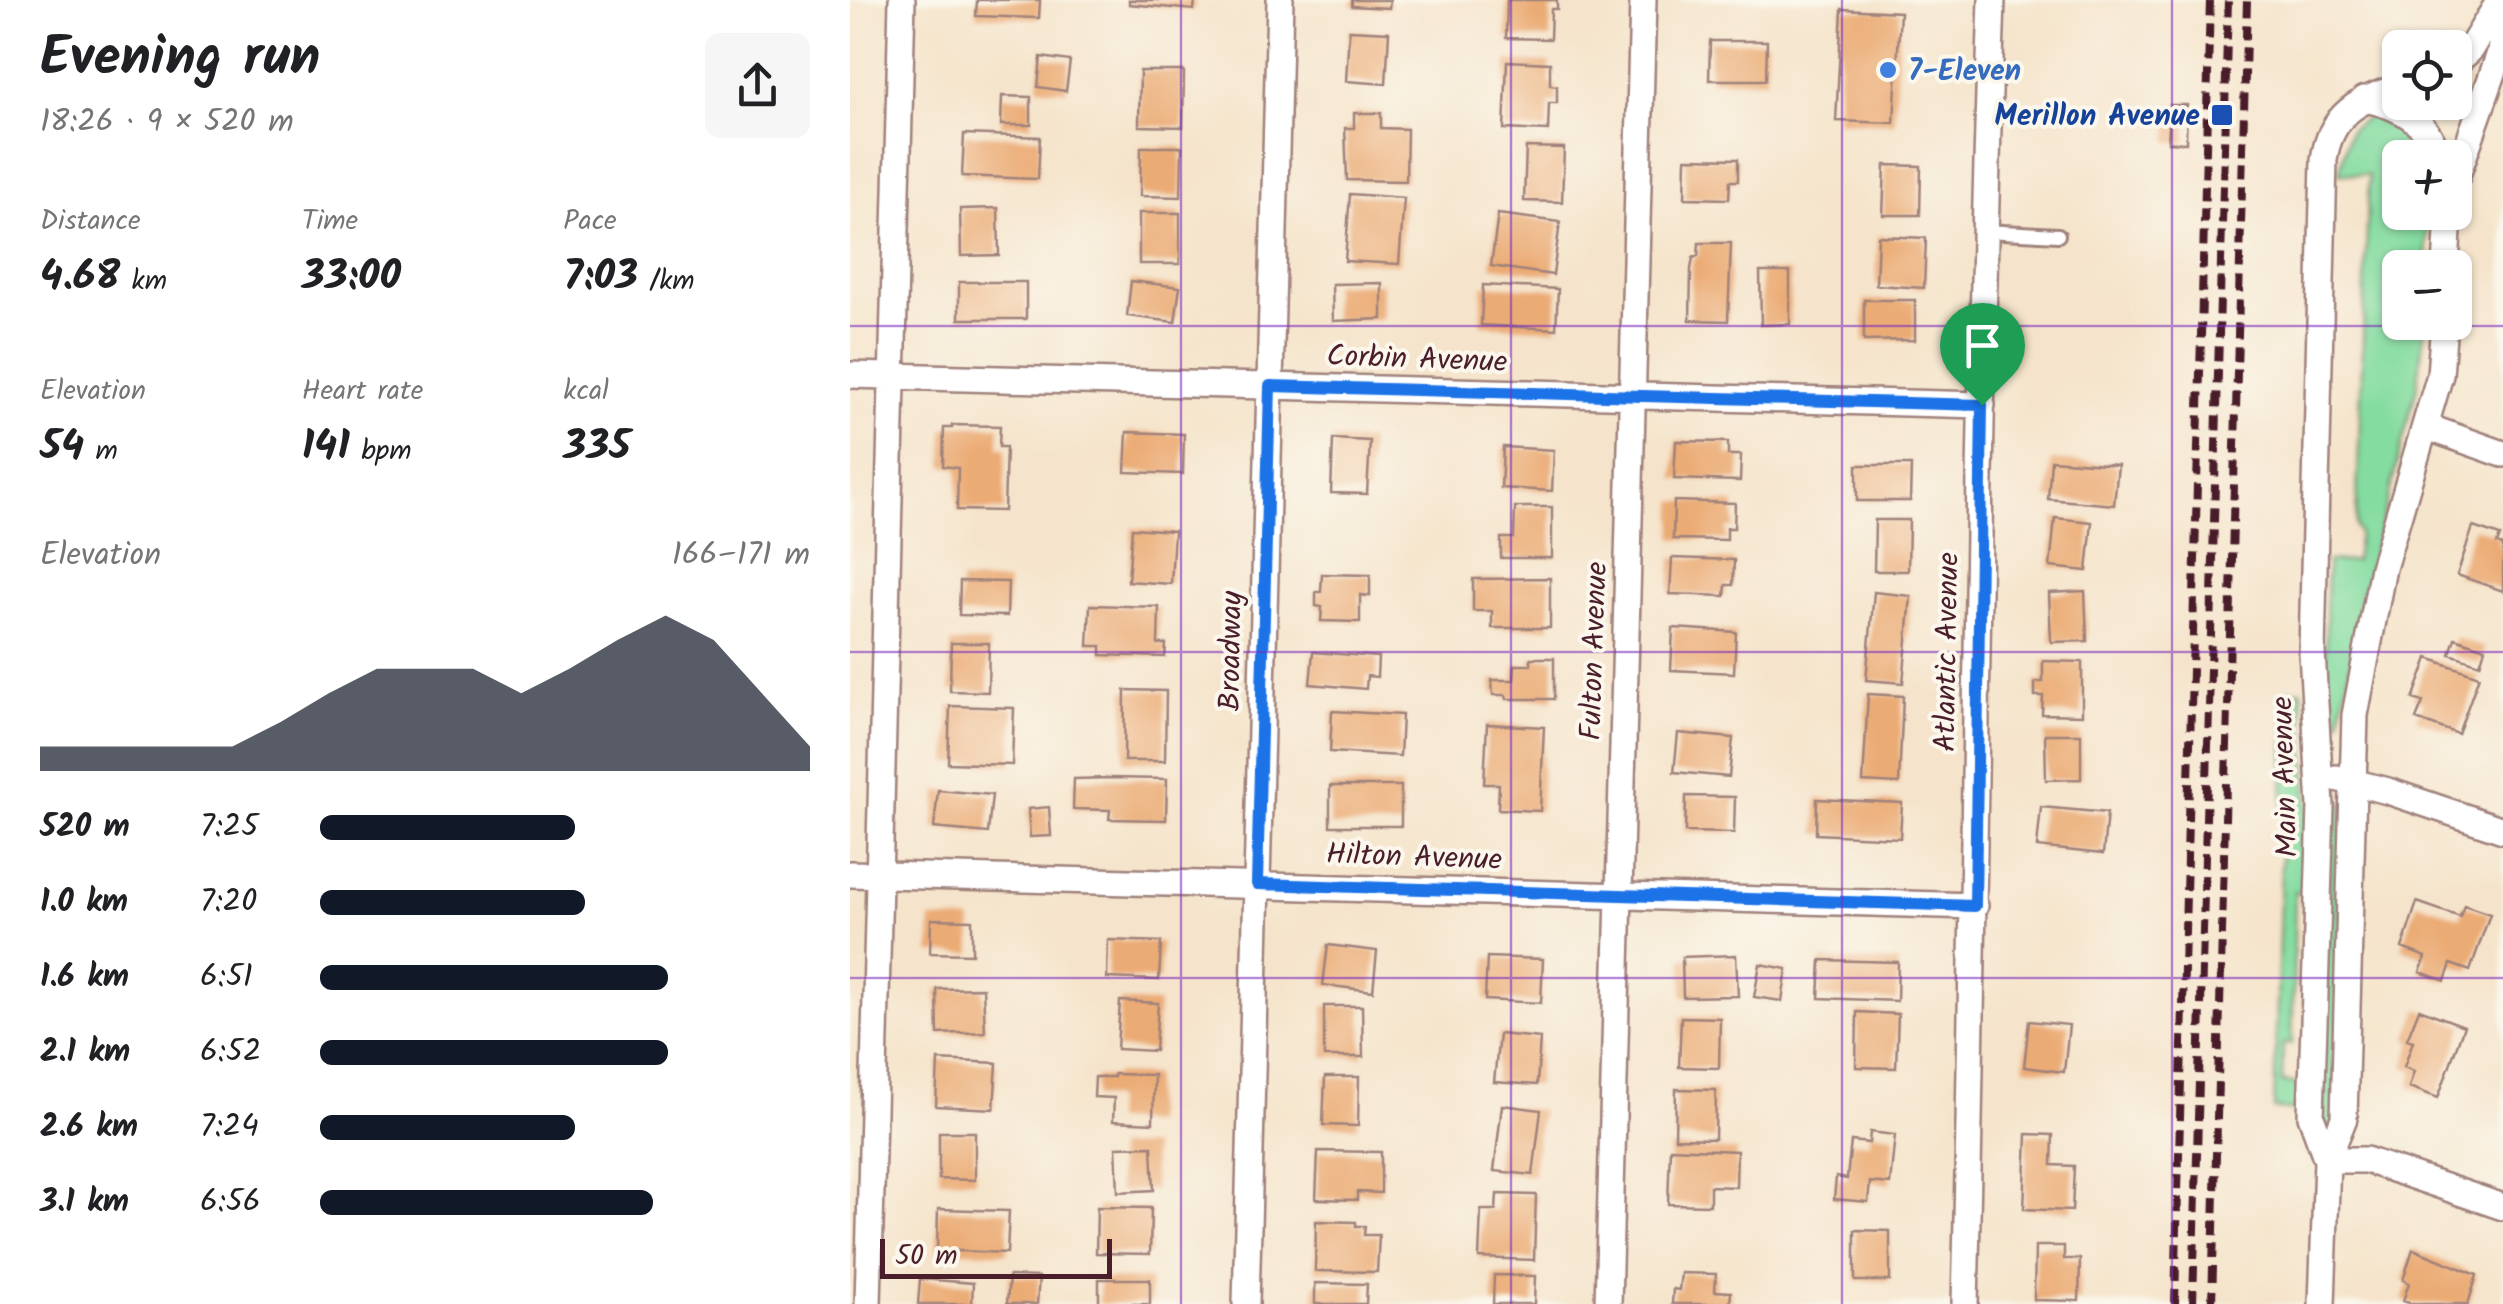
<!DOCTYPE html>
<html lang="en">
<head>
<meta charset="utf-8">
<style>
	:root { --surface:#fff; --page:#f6f6f6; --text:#202124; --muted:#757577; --accent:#111827 }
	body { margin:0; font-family:Kalam,sans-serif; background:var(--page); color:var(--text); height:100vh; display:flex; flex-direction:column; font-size:38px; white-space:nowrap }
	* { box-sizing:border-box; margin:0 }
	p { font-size:32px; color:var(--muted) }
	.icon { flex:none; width:55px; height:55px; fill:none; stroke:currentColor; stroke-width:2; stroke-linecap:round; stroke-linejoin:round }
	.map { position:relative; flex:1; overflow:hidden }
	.details { display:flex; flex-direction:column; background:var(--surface); width:850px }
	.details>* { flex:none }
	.controls { position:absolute; left:1532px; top:30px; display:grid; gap:20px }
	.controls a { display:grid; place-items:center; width:90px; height:90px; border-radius:15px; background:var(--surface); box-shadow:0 2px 8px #0004; font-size:50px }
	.scale { position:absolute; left:30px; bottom:25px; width:232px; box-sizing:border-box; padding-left:10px; border:5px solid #4a1f2b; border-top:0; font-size:28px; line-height:35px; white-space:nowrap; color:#4a1f2b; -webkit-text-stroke:8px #fbf7ec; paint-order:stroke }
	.pin { position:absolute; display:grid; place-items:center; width:85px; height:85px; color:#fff; margin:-102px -42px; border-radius:50% 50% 50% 0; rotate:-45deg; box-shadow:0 0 10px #0007 }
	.pin .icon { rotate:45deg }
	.round { display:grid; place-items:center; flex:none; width:105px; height:105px; border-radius:15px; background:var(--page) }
	.overview { display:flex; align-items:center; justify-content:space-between; height:170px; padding:0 40px }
	h1 { font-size:55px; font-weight:700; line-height:75px }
	.stats { display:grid; grid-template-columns:repeat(3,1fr); gap:15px; height:170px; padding:10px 40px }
	.stats div { display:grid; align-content:center }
	.stats b { font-size:42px; font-weight:700 }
	.stats small { font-size:28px; font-weight:400 }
	.stats p { font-size:28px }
	.chart { height:280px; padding:20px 40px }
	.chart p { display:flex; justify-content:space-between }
	.chart svg { width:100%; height:180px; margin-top:10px; fill:var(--accent); opacity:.7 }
	ul { padding:0 40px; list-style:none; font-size:32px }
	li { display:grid; grid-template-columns:160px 120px 1fr; align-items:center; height:75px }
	li i { height:25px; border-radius:12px; background:var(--accent) }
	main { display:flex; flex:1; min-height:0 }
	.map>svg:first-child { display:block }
</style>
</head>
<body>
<main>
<section class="details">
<div class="overview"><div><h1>Evening run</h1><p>18:26 · 9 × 520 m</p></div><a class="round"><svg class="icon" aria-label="share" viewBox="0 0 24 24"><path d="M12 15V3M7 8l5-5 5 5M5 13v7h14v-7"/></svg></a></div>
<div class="stats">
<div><p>Distance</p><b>4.68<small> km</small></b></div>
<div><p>Time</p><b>33:00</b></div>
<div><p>Pace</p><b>7:03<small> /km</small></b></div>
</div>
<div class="stats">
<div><p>Elevation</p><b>54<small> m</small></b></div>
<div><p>Heart rate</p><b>141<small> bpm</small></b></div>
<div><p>kcal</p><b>335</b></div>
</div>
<div class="chart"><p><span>Elevation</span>166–171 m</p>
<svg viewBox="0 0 160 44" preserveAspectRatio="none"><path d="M0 44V38L10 38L20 38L30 38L40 38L50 32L60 25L70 19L80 19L90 19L100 25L110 19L120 12L130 6L140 12L150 25L160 38V44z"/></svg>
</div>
<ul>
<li><b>520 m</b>7:25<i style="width:52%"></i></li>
<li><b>1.0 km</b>7:20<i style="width:54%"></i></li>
<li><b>1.6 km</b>6:51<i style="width:71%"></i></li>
<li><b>2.1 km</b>6:52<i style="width:71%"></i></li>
<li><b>2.6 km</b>7:24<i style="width:52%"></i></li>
<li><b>3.1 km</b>6:56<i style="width:68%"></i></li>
</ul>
</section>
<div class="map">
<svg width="1653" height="1304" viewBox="0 0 1653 1304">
	<rect width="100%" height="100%" fill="#fbf7ec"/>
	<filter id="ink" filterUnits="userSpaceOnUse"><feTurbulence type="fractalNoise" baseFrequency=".01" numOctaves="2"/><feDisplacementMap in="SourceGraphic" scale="20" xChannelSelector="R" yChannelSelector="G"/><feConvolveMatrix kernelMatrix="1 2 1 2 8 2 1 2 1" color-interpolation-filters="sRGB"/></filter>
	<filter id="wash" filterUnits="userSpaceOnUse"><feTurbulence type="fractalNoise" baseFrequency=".0048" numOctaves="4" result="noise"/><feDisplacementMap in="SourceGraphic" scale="40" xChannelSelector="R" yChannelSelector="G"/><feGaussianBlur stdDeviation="2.25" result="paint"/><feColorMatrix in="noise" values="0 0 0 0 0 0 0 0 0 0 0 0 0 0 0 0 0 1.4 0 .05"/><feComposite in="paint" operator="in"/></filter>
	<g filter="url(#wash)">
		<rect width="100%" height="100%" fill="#f5e4cb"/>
		<!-- green -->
		<path fill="#84dca0" stroke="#677e66" stroke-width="2.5" d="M1520 116C1551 112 1564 134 1578 158H1550V212L1577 213 1576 267 1550 268V322L1575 323 1567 386 1516 582 1490 720 1475 717 1477 562 1505 561 1509 533 1506 527 1519 175 1489 173 1500 130Z
			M1436 690H1452L1460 831 1459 892H1445L1442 1044H1433L1432 1082 1453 1084V1111L1424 1109Z
			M1493 802 1486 1128 1471 1125 1481 811Z"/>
		<g id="blocks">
			<!-- building -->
			<path fill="#ebab75" d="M127 0H190L189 18 126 16Z
				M279 0H345L344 10 279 4Z
				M502 0H540L539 8 502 6Z
				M657 0H707V9H701L700 39 656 38Z
				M992 9 1050 12 1044 123 986 121Z
				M499 30 539 32 536 84 496 81Z
				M860 41H917L916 80H859Z
				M191 57 220 61 216 91 188 87Z
				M657 61 700 63V85L707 86V103H699L698 131 654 129Z
				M290 71H334L333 127 289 126Z
				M152 96 181 97V125H151Z
				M1320 105H1337L1336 143 1318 142Z
				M504 113H531V128L557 129 556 181 497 180 495 128H504Z
				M114 134 190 137 188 179 112 176Z
				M291 147H332L331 197 290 196Z
				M676 147 714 148 712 202 674 201Z
				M836 158 888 159V181H880L879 199 835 198Z
				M1035 165 1071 166 1070 215H1033Z
				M500 194 554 198 549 264 495 261Z
				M148 208 149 255 111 256 110 209Z
				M289 213H330V264H289Z
				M648 214 710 222 703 275 641 266Z
				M1028 236 1076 238 1074 288 1026 285Z
				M849 243H881L878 321 840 320 841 269 843 258 848 256Z
				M910 272H940V324L911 325Z
				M281 281 330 287 325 322 277 316Z
				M109 282H176V319H109Z
				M532 283V319L483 321 482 284Z
				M633 285 708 289 706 329 631 325Z
				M1014 300H1065V340L1014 341Z
				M102 425 150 426 149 447H156L154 511 107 510 108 468 93 466 94 428H102Z
				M277 432 334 434 333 474 275 472Z
				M483 439 520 441 517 494 481 493Z
				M826 441 878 442V455H891L890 481 824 479Z
				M653 447 704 450 702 491 651 488Z
				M1201 460 1268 465 1264 505 1198 499Z
				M1007 465H1061L1060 501H1007Z
				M824 501 885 503 884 528H877V540L823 539Z
				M665 507H702V558H651V538H664Z
				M1205 518 1242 522 1237 571 1200 567Z
				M1025 520H1059L1058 571H1024Z
				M1623 527 1650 536 1647 544 1653 546V591L1607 575Z
				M282 528 324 531 321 584 278 581Z
				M822 558 884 560 883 585H876L875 596 820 594Z
				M472 574 520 575V596L510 595V622L471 621 472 607 466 606V592H471Z
				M700 578V628H642V611H623V579Z
				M110 581 158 582 157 616 109 615Z
				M1235 591 1237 641 1201 642 1199 593Z
				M1024 592 1061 596 1053 683 1016 680Z
				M240 605 309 607 308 644H316L315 657 251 655V646H238Z
				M823 628 886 632 884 673 821 670Z
				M1605 638 1635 648 1630 664 1600 654Z
				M101 643H139L138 692 100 691Z
				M463 652 528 657 527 677 517 676 516 689 460 684Z
				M681 658H704V699H657L656 695H643L642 680H664L665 665H681Z
				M1578 658 1629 676 1608 734 1566 719 1573 702 1563 699Z
				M1193 661 1232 662V715L1192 714 1193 696H1185V682H1193Z
				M275 690 316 691 315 761H274Z
				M1018 694 1053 696 1049 784 1013 782Z
				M100 706 164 708 162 765 98 763Z
				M482 711 552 715 550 756 480 752Z
				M637 724 694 727 690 811 648 809 649 784H634Z
				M828 733 883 738 879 777 824 772Z
				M1195 734H1231V779L1196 780Z
				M259 778 317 779 316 820 259 819 260 810 223 809 224 779Z
				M480 786H551V826H480Z
				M88 790 142 795 138 833 84 828Z
				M836 796 885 797 884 833 835 832Z
				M967 799 1052 803 1050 838 966 834Z
				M199 807 201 836 180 837 178 809Z
				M1191 807 1257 813 1253 854 1187 847Z
				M1567 902 1610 917 1614 905 1640 914 1620 971 1601 964 1595 981 1570 972 1576 957 1552 948Z
				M81 919 122 920V954L80 953Z
				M258 940 311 942 309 980 257 978Z
				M478 945 527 951 523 991 473 985Z
				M886 955 888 996 833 997 832 957Z
				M637 957 693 959 691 1003 635 1000Z
				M971 960 1048 962 1047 1001 969 998Z
				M910 964 937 969 932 1001 904 997Z
				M133 988 135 1032 88 1034 87 989Z
				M270 1001 308 1003 305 1051 267 1049Z
				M474 1006H512L513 1057H474Z
				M1569 1009 1614 1026 1588 1098 1559 1087 1564 1071 1554 1067 1563 1041 1557 1039Z
				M1007 1012 1048 1014 1046 1068 1006 1067Z
				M831 1017 870 1018 869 1068 829 1067Z
				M1179 1021 1219 1025 1214 1072 1174 1067Z
				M649 1034 690 1038 687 1085 644 1082Z
				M88 1060 147 1063 144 1109 86 1106Z
				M264 1074 304 1075 303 1123 263 1121 264 1098 244 1097 245 1077H264Z
				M475 1077H509L508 1126 473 1125Z
				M826 1089 866 1090 865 1139 825 1138Z
				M652 1105 691 1110 683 1175 644 1171Z
				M89 1132H125V1180L89 1179Z
				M1020 1132 1045 1135 1040 1184 1020 1182 1018 1202 984 1199 986 1177 997 1179 1001 1141 1019 1143Z
				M1177 1134 1203 1135 1202 1165 1224 1166 1222 1211 1174 1209Z
				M302 1146 304 1190 268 1192 266 1147Z
				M820 1148 887 1151 886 1187 860 1186V1205L818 1204Z
				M468 1151 531 1152V1193L507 1192V1200L466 1199Z
				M647 1194 686 1195 684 1260 629 1258 631 1210H646Z
				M247 1207 301 1208 300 1254 246 1253Z
				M88 1209 159 1211 157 1253 87 1250Z
				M466 1221 506 1222V1226H515L514 1235H529L527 1272 465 1271Z
				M1005 1230 1040 1231V1281H1005Z
				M1185 1246H1214V1259H1230L1229 1301 1184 1300Z
				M1563 1249 1627 1275 1618 1304H1562L1553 1301 1559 1283 1553 1280Z
				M831 1273 866 1274 865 1291 881 1292 880 1304H822L823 1289 829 1290Z
				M644 1275 685 1276 684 1304H643Z
				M159 1276 189 1277 187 1304H157Z
				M70 1279 123 1283 122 1304H68Z
				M249 1279H300V1304H249Z
				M465 1283 517 1284 516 1304H465Z"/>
		</g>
	</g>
	<g filter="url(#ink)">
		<use href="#blocks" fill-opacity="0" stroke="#a0827b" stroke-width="2.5"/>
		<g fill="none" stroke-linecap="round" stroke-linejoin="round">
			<!-- lane casing -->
			<g stroke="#a0827b" stroke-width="18">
				<path id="lane" d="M1134 231 1208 235"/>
			</g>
			<!-- street casing -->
			<g stroke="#a0827b" stroke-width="30">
				<path id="street" d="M1605 63 1619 51 1650 0
					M1514 99C1548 105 1580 121 1588 158
					M1605 181 1650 53 1653 25
					M1596 268 1599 212
					M0 375 1132 405
					M1577 427 1653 454
					M1486 778 1538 791 1653 830
					M0 874 1125 906
					M1477 1160 1461 1116 1471 807 1462 652 1474 160C1480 114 1509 99 1550 87
					M1477 1160H1516L1653 1207
					M18 1304 52 0
					M396 1304 430 0
					M758 1304 793 0
					M1115 1304C1126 869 1127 434 1142 0
					M1472 1304 1477 1160 1494 1118 1505 715 1533 568 1590 375 1594 322"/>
			</g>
			<!-- lane -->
			<use href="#lane" stroke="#fff" stroke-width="12"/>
			<!-- street -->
			<use href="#street" stroke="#fff" stroke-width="25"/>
			<!-- rail -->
			<path stroke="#4a1f2b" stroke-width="8" stroke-dasharray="15 8" stroke-linecap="butt" d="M1325 1304 1360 0
				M1343 1304 1378 0
				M1362 1304 1397 0"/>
		</g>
	</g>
	<g fill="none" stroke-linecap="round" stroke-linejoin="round" filter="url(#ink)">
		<!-- route casing -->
		<g stroke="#fff" stroke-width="20">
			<path id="route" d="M420 386 1132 405 1125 906 407 884Z"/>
		</g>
		<!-- route -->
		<use href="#route" stroke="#1a73e8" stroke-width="12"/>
	</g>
	<!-- grid -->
	<path fill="none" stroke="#7b2cbf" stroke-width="2.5" stroke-opacity="0.55" d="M331 0V1304M661 0V1304M992 0V1304M1322 0V1304M0 326H1653M0 652H1653M0 978H1653"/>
	<!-- markers -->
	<circle fill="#3f7fe0" stroke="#fbf7ec" stroke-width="4" cx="1038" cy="70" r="10"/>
	<rect fill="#1a4fb4" stroke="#fbf7ec" stroke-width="4" x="1360" y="103" width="24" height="24" rx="5"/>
	<g text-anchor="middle" stroke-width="8" stroke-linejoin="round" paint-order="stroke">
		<!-- shop labels -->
		<g font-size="30" font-weight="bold" fill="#366cbe" stroke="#fbf7ec" text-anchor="start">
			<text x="1058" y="80">7-Eleven</text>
		</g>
		<!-- transit labels -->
		<g font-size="30" font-weight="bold" fill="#164399" stroke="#fbf7ec" text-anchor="end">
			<text x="1350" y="125">Merillon Avenue</text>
		</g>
		<!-- street labels -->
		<g font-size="30" fill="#4a1f2b" stroke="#fbf7ec">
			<text transform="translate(567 358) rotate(2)" y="10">Corbin Avenue</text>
			<text transform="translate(380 651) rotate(-89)" y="10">Broadway</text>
			<text transform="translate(743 651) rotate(-88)" y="10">Fulton Avenue</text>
			<text transform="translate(1096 652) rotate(-89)" y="10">Atlantic Avenue</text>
			<text transform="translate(1434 777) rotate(-92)" y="10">Main Avenue</text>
			<text transform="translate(564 856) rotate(2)" y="10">Hilton Avenue</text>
		</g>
	</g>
</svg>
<div class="controls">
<a><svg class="icon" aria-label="locate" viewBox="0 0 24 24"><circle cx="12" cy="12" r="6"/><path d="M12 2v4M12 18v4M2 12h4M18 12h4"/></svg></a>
<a>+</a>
<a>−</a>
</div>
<div class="scale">50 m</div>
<div class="pin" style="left:1132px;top:405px;background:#1e9e55"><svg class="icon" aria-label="arrive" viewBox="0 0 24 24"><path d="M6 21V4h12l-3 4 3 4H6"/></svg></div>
</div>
</main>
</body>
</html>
